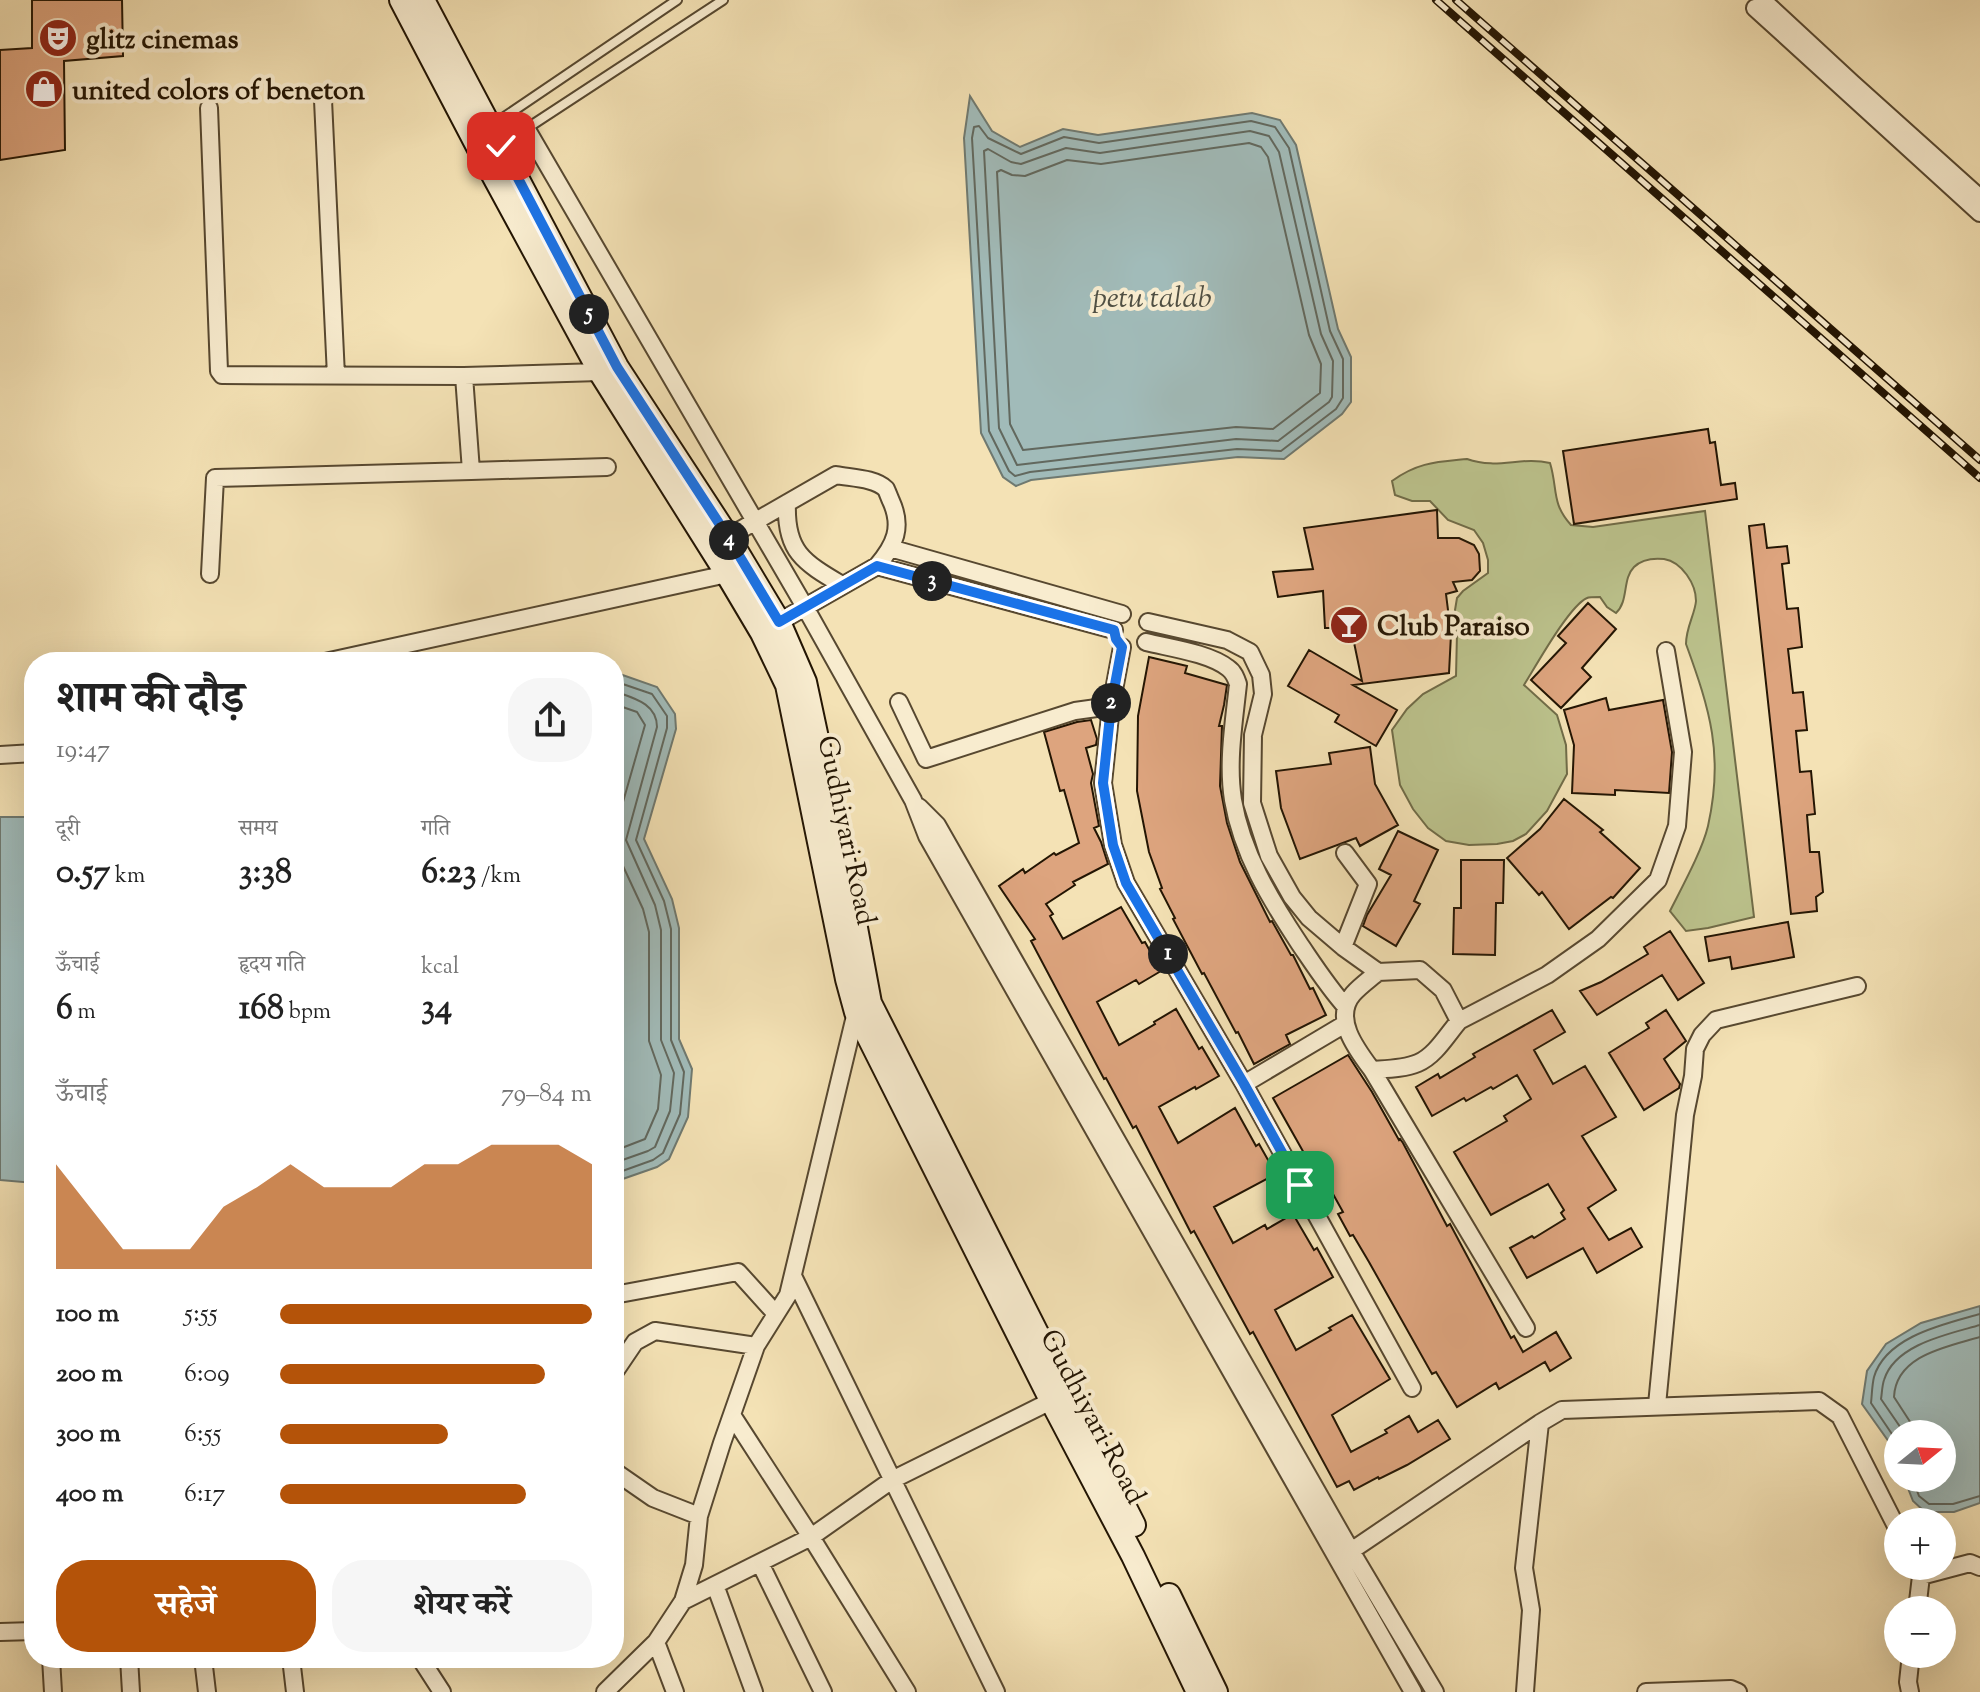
<!DOCTYPE html>
<html lang="hi">
<head>
<meta charset="utf-8">
<style>
	:root { --surface:#fff; --page:#f6f6f6; --text:#222; --muted:#767676; --accent:#b45309 }
	body { margin:0; font-family:"Sorts Mill Goudy","Noto Serif Devanagari",serif; background:var(--page); color:var(--text); height:100vh; display:flex; flex-direction:column; font-size:30px; white-space:nowrap }
	* { box-sizing:border-box; margin:0 }
	p { font-size:26px; color:var(--muted) }
	.icon { flex:none; width:44px; height:44px; fill:none; stroke:currentColor; stroke-width:2; stroke-linecap:round; stroke-linejoin:round }
	.map { position:relative; flex:1; overflow:hidden }
	.drawer { position:absolute; left:24px; top:652px; width:600px; height:1016px; display:flex; flex-direction:column; background:var(--surface); border-radius:32px; box-shadow:0 8px 32px #0002 }
	.drawer>* { flex:none }
	.needle { width:52px; rotate:72deg }
	.tools { position:absolute; left:1884px; top:1420px; display:grid; gap:16px }
	.tools a { display:grid; place-items:center; width:72px; height:72px; border-radius:50%; background:var(--surface); box-shadow:0 8px 32px #0002; font-size:40px }
	.pin { position:absolute; display:grid; place-items:center; width:68px; height:68px; color:#fff; margin:-34px; border-radius:16px; box-shadow:0 4px 12px #0006 }
	.km { position:absolute; width:40px; height:40px; margin:-20px; border-radius:50%; background:#222; color:#fff; font-size:22px; line-height:40px; text-align:center }
	.round { display:grid; place-items:center; flex:none; width:84px; height:84px; border-radius:32px; background:var(--page) }
	.head { display:flex; align-items:center; justify-content:space-between; height:136px; padding:0 32px }
	h1 { font-size:44px; font-weight:700; line-height:60px }
	.figures { display:grid; grid-template-columns:repeat(3,1fr); gap:12px; height:136px; padding:8px 32px }
	.figures div { display:grid; align-content:center }
	.figures b { font-size:34px; font-weight:700 }
	.figures small { font-size:22px; font-weight:400 }
	.figures p { font-size:22px }
	.chart { height:224px; padding:16px 32px }
	.chart p { display:flex; justify-content:space-between }
	.chart svg { width:100%; height:144px; margin-top:8px; fill:var(--accent); opacity:.7 }
	.action { display:flex; gap:16px; margin-top:auto; padding:16px 32px }
	.action a { flex:1; height:92px; border-radius:32px; background:var(--accent); color:#fff; font-size:32px; font-weight:700; line-height:92px; text-align:center }
	.action a+a { background:var(--page); color:var(--text) }
	ul { padding:0 32px; list-style:none; font-size:26px }
	li { display:grid; grid-template-columns:128px 96px 1fr; align-items:center; height:60px }
	li i { height:20px; border-radius:10px; background:var(--accent) }
	.map>svg:first-child { display:block }
</style>
</head>
<body>
<div class="map">
<svg width="1980" height="1692" viewBox="0 0 1980 1692">
	<rect width="100%" height="100%" fill="#f4e2b5"/>
	<filter id="stains"><feTurbulence type="fractalNoise" baseFrequency=".0025" numOctaves="4"/><feColorMatrix values="0 0 0 0 .2 0 0 0 0 .09 0 0 0 0 .02 0 0 0 .5 -.17"/></filter>
	<radialGradient id="worn" r=".72"><stop offset=".6" stop-color="#630" stop-opacity="0"/><stop offset="1" stop-color="#630" stop-opacity=".3"/></radialGradient>
	<!-- green -->
	<path fill="#bcc38d" stroke="#706c48" stroke-width="2" d="M1467 459C1498 470 1521 456 1550 463 1558 489 1551 503 1571 525L1593 527 1705 511 1754 917 1708 928 1686 931 1670 911C1682 887 1702 851 1708 826 1724 755 1710 710 1686 644 1686 627 1695 614 1696 601 1696 584 1682 562 1664 559 1654 558 1642 559 1634 567 1622 579 1629 601 1616 613L1607 607 1600 597C1598 597 1589 597 1587 598 1569 606 1536 666 1524 685L1557 715 1566 745 1567 774 1547 811 1526 834 1513 841 1497 844 1469 845 1446 841 1428 828 1413 809 1400 785 1392 730 1407 709 1423 694 1456 676 1457 633 1455 610 1457 598 1463 591 1488 573V560L1483 543 1474 530 1448 520 1430 501H1412L1395 495 1392 481C1418 462 1437 462 1467 459Z"/>
	<!-- water -->
	<path fill="#a1bbb9" stroke="#6f7970" stroke-width="2" d="M970 96 992 131 1020 147 1063 129 1098 135 1252 113 1280 120 1296 145 1338 329 1351 357V402L1342 414 1284 459 1238 457 1031 480 1016 486 1003 477 981 433 964 138Z
		M614 672 657 687 675 714 676 729 644 839 672 899 679 928V1039L692 1069 688 1117 669 1159 657 1167 614 1182Z
		M0 817H34V1183L0 1180Z
		M1980 1306V1503L1954 1512H1925L1913 1501 1904 1478H1942V1434H1898V1464L1889 1442 1862 1404 1867 1371 1886 1344 1921 1323Z"/>
	<g fill="none" stroke-linecap="round" stroke-linejoin="round">
		<!-- shore -->
		<path stroke="#62685e" stroke-width="2" d="M1251 121 1275 127 1289 148 1330 331 1343 359V398L1336 409 1281 451 1237 449 1030 472 1015 476 1009 471 989 431 972 138 974 127 979 126 988 138 1021 154 1064 137 1099 143Z
			M1250 131 1269 136 1279 152 1321 334 1333 361 1332 397 1329 402 1278 441 1236 439 1017 465 999 428 984 151 988 149 1011 162 1021 164 1066 148 1100 153Z
			M1249 143 1261 147 1268 157 1309 335 1321 364 1320 393 1273 429 1236 427 1023 450 1010 424 997 172 1001 170 1012 175 1025 176 1067 160 1101 164Z
			M614 681 652 694 667 716V728L636 840 664 901 671 929V1040L684 1072 680 1114 663 1153 653 1160 614 1174
			M614 691C633 698 657 703 657 727L626 840 655 905 661 930V1040L674 1073 670 1111 655 1147 648 1151 614 1163
			M614 704 637 712 645 725 615 830 614 841 616 851 643 909 649 932V1041L661 1075 658 1109 645 1139 614 1151
			M1905 1434 1881 1399C1882 1393 1882 1386 1884 1380 1895 1344 1949 1334 1980 1325
			M1918 1434 1894 1397C1896 1355 1947 1347 1980 1337
			M1898 1443 1871 1403C1872 1394 1872 1385 1874 1377 1886 1336 1945 1324 1980 1314
			M1912 1478 1919 1496 1929 1504H1953L1980 1496"/>
	</g>
	<!-- building -->
	<path fill="#dda47e" stroke="#231503" stroke-width="2" d="M32 0H122L123 56 64 61 65 150 0 160V50L32 48Z
		M1708 429 1710 443 1715 442 1721 485 1735 483 1737 499 1574 524 1563 451Z
		M1437 510 1438 538H1459L1474 545 1479 554 1480 571 1472 580 1453 582 1457 591 1446 594 1451 634 1449 673 1353 685 1397 710 1376 746 1335 722 1339 715 1288 686 1309 650 1362 681 1351 628H1325L1323 591 1278 597 1273 572 1313 569 1304 528Z
		M1764 524 1767 548 1787 546 1789 563 1782 564 1787 609 1798 608 1802 647 1788 649 1793 693 1803 692 1807 730 1796 731 1800 772 1811 771 1815 814 1807 815 1810 852H1819L1823 892 1816 897 1817 911 1791 914 1749 526Z
		M1588 603 1616 629 1582 668 1591 677 1561 708 1531 680 1566 643 1558 636Z
		M1149 657 1187 666 1185 673 1227 685 1224 705 1219 726H1222L1220 786 1227 823 1240 862 1270 922 1272 921 1291 955H1293L1310 989 1313 988 1326 1015 1286 1035 1290 1044 1254 1064 1238 1032 1236 1033 1204 973 1202 974 1173 919 1175 918 1160 889 1162 888 1149 852 1137 791 1138 716Z
		M1606 698 1609 710 1663 700 1672 752 1669 793 1615 790V795L1572 793 1574 745 1564 710Z
		M1091 720 1097 739 1096 745 1086 748 1093 774 1091 783 1099 826 1094 828 1101 842 1108 864 1073 882 1075 885 1046 904 1053 914 1050 916 1063 939 1121 907 1142 943 1145 942 1161 971 1139 984 1136 980 1097 1002 1119 1045 1155 1024 1154 1022 1176 1009 1199 1049 1202 1047 1219 1076 1196 1089 1195 1087 1159 1107 1178 1143 1235 1108 1256 1146 1259 1144 1276 1174 1214 1207 1233 1243 1265 1225 1267 1229 1293 1214 1314 1250 1317 1248 1333 1277 1275 1310 1296 1350 1331 1330 1329 1328 1352 1315 1390 1379 1332 1415 1351 1452 1387 1433 1385 1430 1409 1416 1418 1432 1438 1420 1450 1439 1407 1465 1379 1479 1378 1477 1354 1490 1349 1481 1337 1487 1253 1332 1250 1334 1194 1231 1191 1233 1136 1126 1133 1128 1106 1078 1104 1079 1031 941 1035 939 999 886 1023 869 1025 873 1054 853 1056 855 1079 843 1064 790 1060 791 1044 732 1077 722Z
		M1370 747 1375 784 1398 825 1360 846 1356 838 1300 859 1281 808 1276 771 1331 764 1329 753Z
		M1564 799 1603 830 1600 832 1640 868 1613 898 1611 897 1569 929 1542 892 1539 895 1507 858 1540 829Z
		M1398 831 1438 850 1414 901 1420 904 1396 946 1363 926 1367 915 1391 875 1379 869Z
		M1461 860H1504L1503 903H1496L1495 955 1453 954 1454 908H1461Z
		M1788 922 1794 957 1732 969 1730 957 1709 961 1705 937Z
		M1670 931 1704 983 1678 1000 1662 975 1597 1015 1580 991 1601 982 1648 954 1644 947Z
		M1552 1010 1565 1032 1534 1050 1553 1084 1585 1066 1616 1117 1582 1136 1616 1190 1588 1208 1609 1240 1631 1228 1642 1247 1597 1273 1583 1248 1527 1278 1510 1248 1532 1236 1534 1238 1565 1219 1561 1213 1564 1210 1548 1184 1491 1215 1454 1152 1507 1121 1504 1116 1531 1099 1517 1075 1493 1089 1491 1087 1466 1101 1464 1098 1432 1116 1416 1087 1438 1074 1440 1078 1475 1057 1473 1054Z
		M1666 1010 1686 1041 1664 1059 1680 1084 1679 1088 1644 1110 1609 1053 1649 1028 1646 1023Z
		M1348 1055 1372 1092 1399 1140 1400 1139 1403 1143 1447 1226 1450 1224 1511 1338 1514 1336 1523 1352 1556 1332 1571 1358 1550 1371 1545 1362 1499 1389 1496 1383 1457 1407 1436 1372 1432 1374 1369 1262 1353 1235 1350 1236 1338 1214 1343 1212 1323 1176 1318 1178 1273 1098Z"/>
	<g fill="none" stroke-linecap="round" stroke-linejoin="round">
		<!-- lane casing -->
		<g stroke="#574830" stroke-width="12">
			<path id="lane" d="M491 126 677 0
				M503 144 723 0"/>
		</g>
		<!-- street casing -->
		<g stroke="#574830" stroke-width="20">
			<path id="street" d="M323 100 336 376
				M209 108 219 371 222 375 464 376
				M526 128 805 607 913 800 927 836 1413 1692
				M1980 198 1852 83 1769 6 1755 8 1980 213
				M471 471 607 467
				M787 503C785 551 803 562 842 585
				M728 537 836 475C851 478 875 478 886 489 887 491 890 499 891 501 903 527 895 545 877 566L779 622
				M890 548 1122 614
				M877 566 1114 630
				M210 574 215 478 471 471 464 376 600 372
				M1148 622 1227 640 1250 652 1261 675 1263 694 1253 735 1252 803 1269 856 1292 897 1309 918 1343 947 1378 972 1420 970 1443 990 1459 1021C1447 1035 1435 1056 1418 1063 1404 1069 1387 1069 1372 1070
				M1146 642C1170 648 1209 653 1228 668 1234 672 1236 678 1238 684 1234 722 1227 762 1233 800 1242 853 1270 899 1299 943 1314 965 1328 987 1346 1007
				M1122 647 1111 706 1103 783 1113 845 1126 883 1244 1084 1412 1388
				M325 662 727 574
				M899 702 926 759 1075 711 1111 706
				M0 755 34 753
				M919 807 937 825 1351 1551 1435 1692
				M1343 947 1368 884 1345 853
				M1378 972C1370 979 1360 986 1353 994 1332 1018 1357 1050 1372 1070L1526 1328
				M1459 1021 1547 975 1598 939 1658 880 1677 826 1683 752 1666 651
				M1244 1084 1345 1024
				M793 1276 996 1692
				M614 1295 738 1272 776 1314
				M614 1373 635 1342 655 1331 756 1346
				M1657 1405 1685 1115 1693 1076 1695 1049 1702 1035 1716 1020 1857 986
				M732 1415 811 1537 907 1692
				M614 1471 653 1498 699 1516
				M1351 1551 1540 1423
				M760 1563 823 1692
				M1916 1566 1921 1576 1917 1610
				M1921 1576 1970 1563 1980 1567
				M683 1601 715 1585
				M0 1632 34 1631
				M656 1642 675 1692
				M51 1658 53 1692
				M129 1658 131 1692
				M203 1658 207 1692
				M291 1658 295 1692
				M420 1658 442 1692
				M605 1692 656 1642 683 1601 694 1565 699 1516 722 1443 756 1346 788 1295 856 1012 859 1010
				M754 1692 715 1585 811 1537 892 1480 1059 1397
				M1525 1692 1531 1610 1524 1568 1540 1423 1562 1410 1819 1401 1840 1416 1898 1530
				M1646 1692 1731 1689 1738 1692
				M1910 1692 1908 1682 1911 1654"/>
		</g>
		<!-- secondary casing -->
		<g stroke="#231503" stroke-width="26">
			<path id="secondary" d="M401 0 480 151 600 372 727 574 762 633 787 685 847 979 856 1012 1052 1402 1133 1556 1198 1692
				M423 0 617 367 728 537 779 622 805 682 845 869 870 1003 1134 1525
				M1169 1595 1216 1692"/>
		</g>
		<!-- lane -->
		<use href="#lane" stroke="#f8eccf" stroke-width="8"/>
		<!-- street -->
		<use href="#street" stroke="#f8eccf" stroke-width="16"/>
		<!-- secondary -->
		<use href="#secondary" stroke="#f8eccf" stroke-width="22"/>
		<!-- rail casing -->
		<g stroke="#231503" stroke-width="8">
			<path id="rail" d="M1436 0 1980 478
				M1456 0 1980 460"/>
		</g>
		<!-- rail -->
		<use href="#rail" stroke="#f8eccf" stroke-width="5" stroke-dasharray="15" stroke-linecap="butt"/>
	</g>
	<g fill="none" stroke-linecap="round" stroke-linejoin="round">
		<!-- route casing -->
		<g stroke="#fff" stroke-width="16">
			<path id="route" d="M501 146 617 367 728 537 779 622 877 566 1114 630 1116 639 1122 647 1111 706 1103 783 1113 845 1126 883 1244 1084 1300 1185"/>
		</g>
		<!-- route -->
		<use href="#route" stroke="#1a73e8" stroke-width="10"/>
	</g>
	<!-- icons -->
	<defs>
		<g id="theatre-disc" transform="scale(2)"><circle r="9.5" fill="#8f2418" stroke="#f8eccf"/><path d="M-5-5.5Q0-4 5-5.5V0Q5 5 0 6Q-5 5-5 0ZM-3.3-2.5H-1v1.5H-3.3ZM1-2.5H3.3v1.5H1ZM-2.8 1Q0 5.5 2.8 1Z" fill="#fff"/></g>
		<g id="shop-disc" transform="scale(2)"><circle r="9.5" fill="#8f2418" stroke="#f8eccf"/><path d="M-5-2.5h2.3a2.7 3.5 0 0 1 5.4 0H5L5.5 6h-11ZM-1.5-2.5h3a1.5 2.3 0 0 0-3 0Z" fill="#fff"/></g>
		<g id="bar-disc" transform="scale(2)"><circle r="9.5" fill="#8f2418" stroke="#f8eccf"/><path d="M-6-5H6L.8 .8V4.5H3.5V6h-7V4.5H-.8V.8Z" fill="#fff"/></g>
	</defs>
	<g fill-rule="evenodd">
		<use href="#theatre-disc" x="58" y="38"/>
		<use href="#shop-disc" x="44" y="89"/>
		<use href="#bar-disc" x="1349" y="625"/>
	</g>
	<g text-anchor="middle" stroke-width="8" stroke-linejoin="round" paint-order="stroke">
		<!-- poi labels -->
		<g font-size="28" font-weight="bold" fill="#231503" stroke="#f8eccf" text-anchor="start">
			<text x="86" y="48">glitz cinemas</text>
			<text x="72" y="99">united colors of beneton</text>
			<text x="1377" y="635">Club Paraiso</text>
		</g>
		<!-- street labels -->
		<g font-size="28" fill="#231503" stroke="#f8eccf">
			<text transform="translate(848 830) rotate(78)" y="10">Gudhiyari Road</text>
			<text transform="translate(1094 1416) rotate(62)" y="10">Gudhiyari Road</text>
		</g>
		<!-- water labels -->
		<g font-size="30" font-style="italic" fill="#4f4f43" stroke="#f8eccf">
			<text x="1152" y="307">petu talab</text>
		</g>
	</g>
	<rect width="100%" height="100%" filter="url(#stains)"/>
	<rect width="100%" height="100%" fill="url(#worn)"/>
</svg>
<div class="tools">
<a><svg class="needle" viewBox="-14 -14 28 28"><path d="M0-13l5 13h-10z" fill="#e53935"/><path d="M0 13l5-13h-10z" fill="#767676"/></svg></a>
<a>+</a>
<a>−</a>
</div>
<div class="pin" style="left:1300px;top:1185px;background:#1e9e55"><svg class="icon" aria-label="arrive" viewBox="0 0 24 24"><path d="M6 21V4h12l-3 4 3 4H6"/></svg></div>
<div class="pin" style="left:501px;top:146px;background:#d93025"><svg class="icon" aria-label="check" viewBox="0 0 24 24"><path d="M5 12l5 5 9-10"/></svg></div>
<b class="km" style="left:1168px;top:954px">1</b>
<b class="km" style="left:1111px;top:703px">2</b>
<b class="km" style="left:932px;top:581px">3</b>
<b class="km" style="left:729px;top:540px">4</b>
<b class="km" style="left:589px;top:314px">5</b>
<section class="drawer">
<div class="head"><div><h1>शाम की दौड़</h1><p>19:47</p></div><a class="round"><svg class="icon" aria-label="share" viewBox="0 0 24 24"><path d="M12 15V3M7 8l5-5 5 5M5 13v7h14v-7"/></svg></a></div>
<div class="figures">
<div><p>दूरी</p><b>0.57<small> km</small></b></div>
<div><p>समय</p><b>3:38</b></div>
<div><p>गति</p><b>6:23<small> /km</small></b></div>
</div>
<div class="figures">
<div><p>ऊँचाई</p><b>6<small> m</small></b></div>
<div><p>हृदय गति</p><b>168<small> bpm</small></b></div>
<div><p>kcal</p><b>34</b></div>
</div>
<div class="chart"><p><span>ऊँचाई</span>79–84 m</p>
<svg viewBox="0 0 160 44" preserveAspectRatio="none"><path d="M0 44V12L10 25L20 38L30 38L40 38L50 25L60 19L70 12L80 19L90 19L100 19L110 12L120 12L130 6L140 6L150 6L160 12V44z"/></svg>
</div>
<ul>
<li><b>100 m</b>5:55<i style="width:100%"></i></li>
<li><b>200 m</b>6:09<i style="width:85%"></i></li>
<li><b>300 m</b>6:55<i style="width:54%"></i></li>
<li><b>400 m</b>6:17<i style="width:79%"></i></li>
</ul>
<div class="action"><a>सहेजें</a><a>शेयर करें</a></div>
</section>
</div>
</body>
</html>
